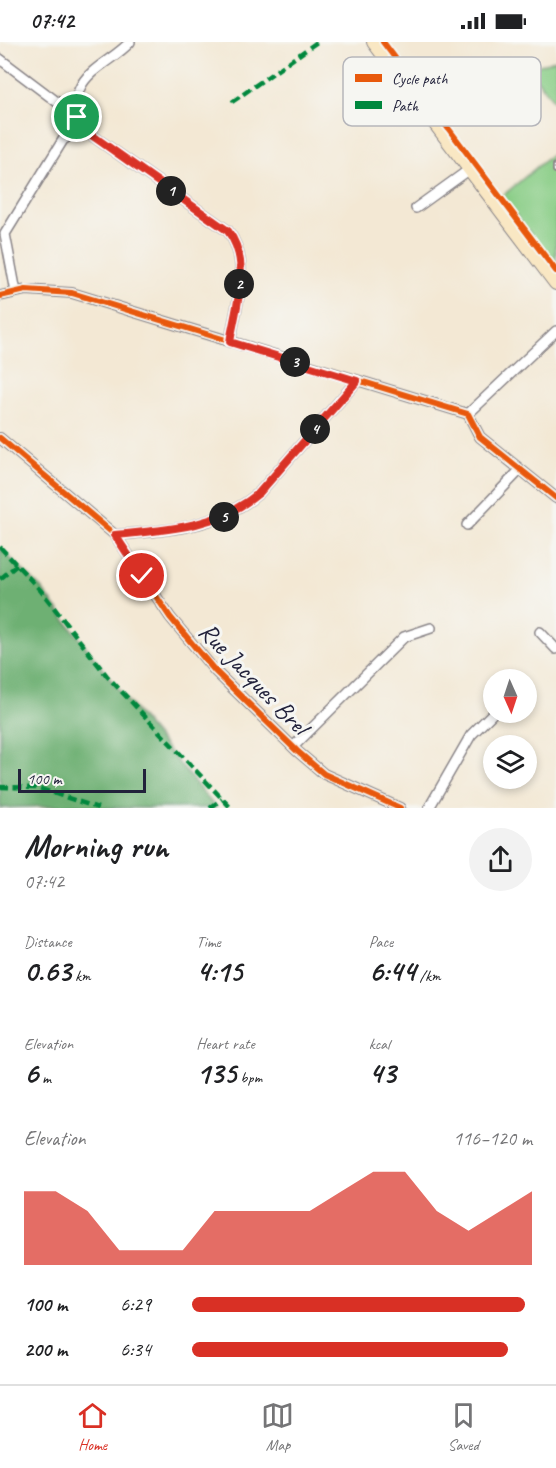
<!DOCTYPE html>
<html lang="en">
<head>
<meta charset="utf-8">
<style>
	:root { --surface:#fff; --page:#f2f2f2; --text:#202124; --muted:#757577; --line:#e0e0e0; --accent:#d93025 }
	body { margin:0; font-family:Caveat,sans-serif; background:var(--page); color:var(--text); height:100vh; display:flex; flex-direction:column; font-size:22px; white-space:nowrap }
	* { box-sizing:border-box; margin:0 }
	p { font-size:20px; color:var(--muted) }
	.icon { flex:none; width:33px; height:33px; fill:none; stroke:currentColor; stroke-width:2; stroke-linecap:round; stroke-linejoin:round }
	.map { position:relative; height:766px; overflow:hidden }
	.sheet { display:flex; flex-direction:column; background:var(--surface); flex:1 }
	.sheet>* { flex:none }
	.needle { width:39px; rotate:177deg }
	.buttons { position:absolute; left:483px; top:627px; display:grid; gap:12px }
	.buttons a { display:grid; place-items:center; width:54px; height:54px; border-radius:50%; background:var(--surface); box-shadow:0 3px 9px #0003; font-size:30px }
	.scale { position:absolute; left:18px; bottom:15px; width:128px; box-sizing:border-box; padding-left:6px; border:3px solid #22223b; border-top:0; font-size:16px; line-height:21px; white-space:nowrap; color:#22223b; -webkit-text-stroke:4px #f6f6f2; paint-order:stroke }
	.pin { position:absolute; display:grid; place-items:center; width:51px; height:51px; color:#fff; margin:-26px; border:3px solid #fff; border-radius:50%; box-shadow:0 2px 6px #0007 }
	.km { position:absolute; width:30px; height:30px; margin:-15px; border-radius:50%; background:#222; color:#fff; font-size:16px; line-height:30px; text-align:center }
	.round { display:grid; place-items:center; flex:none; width:63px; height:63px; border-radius:32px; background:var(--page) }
	.overview { display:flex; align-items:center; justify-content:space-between; height:102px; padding:0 24px }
	h1 { font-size:33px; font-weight:700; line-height:45px }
	.stats { display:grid; grid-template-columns:repeat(3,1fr); gap:9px; height:102px; padding:6px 24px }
	.stats div { display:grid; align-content:center }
	.stats b { font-size:30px; font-weight:700 }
	.stats small { font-size:16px; font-weight:400 }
	.stats p { font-size:16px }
	.chart { height:168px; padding:12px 24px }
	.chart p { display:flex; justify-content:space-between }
	.chart svg { width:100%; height:108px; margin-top:6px; fill:var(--accent); opacity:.7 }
	ul { padding:0 24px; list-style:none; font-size:20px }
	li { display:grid; grid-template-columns:96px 72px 1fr; align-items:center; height:45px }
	li i { height:15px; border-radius:8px; background:var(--accent) }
	.status { display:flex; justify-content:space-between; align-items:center; height:42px; padding:0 30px; background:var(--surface); direction:ltr }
	.status svg { height:16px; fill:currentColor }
	.tab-bar { display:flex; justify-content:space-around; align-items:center; height:84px; border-top:2px solid var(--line); background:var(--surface); font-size:16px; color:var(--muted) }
	.tab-bar a { display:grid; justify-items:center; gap:3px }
	.tab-bar .active { color:var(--accent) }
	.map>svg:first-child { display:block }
</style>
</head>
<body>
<div class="status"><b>07:42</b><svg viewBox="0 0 49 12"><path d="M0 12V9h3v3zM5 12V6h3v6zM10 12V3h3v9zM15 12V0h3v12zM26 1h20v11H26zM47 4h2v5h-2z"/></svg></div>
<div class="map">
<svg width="556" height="766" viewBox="0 0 556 766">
	<rect width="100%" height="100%" fill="#f6f6f2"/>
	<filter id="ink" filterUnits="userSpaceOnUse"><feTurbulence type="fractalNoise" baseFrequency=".0167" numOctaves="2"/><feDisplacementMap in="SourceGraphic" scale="12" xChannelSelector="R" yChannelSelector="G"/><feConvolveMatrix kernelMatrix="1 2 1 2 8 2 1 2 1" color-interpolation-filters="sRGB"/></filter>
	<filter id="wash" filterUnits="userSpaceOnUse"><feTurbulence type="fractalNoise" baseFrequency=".008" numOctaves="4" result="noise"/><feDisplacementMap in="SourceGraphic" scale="24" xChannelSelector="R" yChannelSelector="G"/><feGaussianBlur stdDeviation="1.35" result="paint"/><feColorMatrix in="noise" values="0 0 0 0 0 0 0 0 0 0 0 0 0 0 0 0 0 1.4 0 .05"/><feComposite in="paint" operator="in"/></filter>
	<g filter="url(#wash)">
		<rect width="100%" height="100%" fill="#f3e8d4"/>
		<!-- green -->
		<path fill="#89cd86" stroke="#567860" stroke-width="1.5" d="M556 17V62L529 27Z
			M556 109V224L501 155Z"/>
		<!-- forest -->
		<path fill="#6eb073" stroke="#486957" stroke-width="1.5" d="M0 506 42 547 129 661 216 766H87L82 763 0 766Z"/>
	</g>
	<g filter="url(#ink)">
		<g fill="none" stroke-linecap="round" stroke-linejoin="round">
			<!-- service casing -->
			<g stroke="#8a8588" stroke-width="8">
				<path id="service" d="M556 124V128"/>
			</g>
			<!-- minor casing -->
			<g stroke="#8a8588" stroke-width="12">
				<path id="minor" d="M0 17 77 75
					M76 89C77 76 74 58 80 46 88 27 116 16 130 0
					M416 166 470 127
					M16 250 5 192 63 98 76 89 90 92 228 189C252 221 236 263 230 300
					M0 254 26 248 72 251 468 372 480 395 556 456
					M468 372 556 289
					M0 396 115 493 170 575 215 629 297 709 324 732 400 766
					M467 483 520 428
					M115 493C168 489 217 486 259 451L357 339
					M540 590 556 607
					M293 705 404 595 431 586
					M429 766 471 693 494 670"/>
			</g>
			<!-- secondary casing -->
			<g stroke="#8a8588" stroke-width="16">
				<path id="secondary" d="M374 0 556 241"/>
			</g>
			<!-- service -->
			<use href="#service" stroke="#fff" stroke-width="4.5"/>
			<!-- minor -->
			<use href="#minor" stroke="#fff" stroke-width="9"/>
			<!-- secondary -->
			<use href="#secondary" stroke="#f9e7c3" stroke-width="14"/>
			<!-- quiet -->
			<path stroke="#00873e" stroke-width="4.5" stroke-dasharray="9 4.5" stroke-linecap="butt" d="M232 60 317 0
				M0 505 41 549 107 634 231 766
				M0 537 17 523
				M0 745 38 746 98 766
				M210 766 222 757"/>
			<!-- cycleway casing -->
			<g stroke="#f6f6f2" stroke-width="10">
				<path id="cycleway" d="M383 0 556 229
					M0 254 26 248 72 251 468 372 480 395 556 456
					M0 396 115 493 170 575 215 629 297 709 324 732 400 766"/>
			</g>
			<!-- cycleway -->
			<use href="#cycleway" stroke="#e8590c" stroke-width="6"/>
		</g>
	</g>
	<g fill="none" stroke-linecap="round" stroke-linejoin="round" filter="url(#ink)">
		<!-- route casing -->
		<g stroke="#fff" stroke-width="12">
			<path id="route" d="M77 75 76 89 90 92 228 189C252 221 236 263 230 300L357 339 259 451C217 486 168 488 115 493L142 534"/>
		</g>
		<!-- route -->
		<use href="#route" stroke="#d93025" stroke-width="8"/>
	</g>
	<g text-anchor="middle" stroke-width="6" stroke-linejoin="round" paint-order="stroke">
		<!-- street labels -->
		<g font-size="26" fill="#22223b" stroke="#f6f6f2">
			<text transform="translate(254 636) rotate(46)" y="9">Rue Jacques Brel</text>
		</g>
	</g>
	<!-- legend -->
	<rect x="343" y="15" width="198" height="69" rx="9" fill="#f6f6f2" stroke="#b6b6bb" stroke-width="1.5"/>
	<rect x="355" y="32" width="27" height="8" fill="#e8590c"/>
	<rect x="355" y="59" width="27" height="8" fill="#00873e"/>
	<g font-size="16" fill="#22223b">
		<text x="392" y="42">Cycle path</text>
		<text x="392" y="69">Path</text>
	</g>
</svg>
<div class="buttons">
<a><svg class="needle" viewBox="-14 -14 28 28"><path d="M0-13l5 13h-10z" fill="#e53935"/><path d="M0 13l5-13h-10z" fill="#757577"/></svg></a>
<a><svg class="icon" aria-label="layers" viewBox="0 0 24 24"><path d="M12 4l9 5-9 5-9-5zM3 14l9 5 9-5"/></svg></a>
</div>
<div class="scale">100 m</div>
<div class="pin" style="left:77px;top:75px;background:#1e9e55"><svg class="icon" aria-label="arrive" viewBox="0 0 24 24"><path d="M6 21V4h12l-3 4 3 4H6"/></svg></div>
<div class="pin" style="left:142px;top:534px;background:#d93025"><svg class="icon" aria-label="check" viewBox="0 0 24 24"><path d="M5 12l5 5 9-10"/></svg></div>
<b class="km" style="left:171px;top:149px">1</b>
<b class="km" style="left:239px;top:242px">2</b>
<b class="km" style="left:295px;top:320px">3</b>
<b class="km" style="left:315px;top:387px">4</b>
<b class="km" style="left:224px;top:475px">5</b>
</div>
<section class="sheet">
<div class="overview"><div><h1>Morning run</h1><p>07:42</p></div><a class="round"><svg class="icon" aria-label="share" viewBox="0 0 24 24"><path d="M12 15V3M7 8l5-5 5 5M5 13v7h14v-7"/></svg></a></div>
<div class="stats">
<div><p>Distance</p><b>0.63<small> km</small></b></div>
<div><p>Time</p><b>4:15</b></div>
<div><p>Pace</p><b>6:44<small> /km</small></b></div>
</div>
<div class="stats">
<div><p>Elevation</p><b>6<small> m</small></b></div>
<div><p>Heart rate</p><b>135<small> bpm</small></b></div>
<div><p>kcal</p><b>43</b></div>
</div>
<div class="chart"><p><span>Elevation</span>116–120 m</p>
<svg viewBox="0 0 160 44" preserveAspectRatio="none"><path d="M0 44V14L10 14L20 22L30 38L40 38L50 38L60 22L70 22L80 22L90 22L100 14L110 6L120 6L130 22L140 30L150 22L160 14V44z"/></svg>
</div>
<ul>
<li><b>100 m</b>6:29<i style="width:98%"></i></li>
<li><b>200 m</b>6:34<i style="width:93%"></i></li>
</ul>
</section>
<nav class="tab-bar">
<a class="active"><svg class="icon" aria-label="home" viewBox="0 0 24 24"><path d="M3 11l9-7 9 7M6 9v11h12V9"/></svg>Home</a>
<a><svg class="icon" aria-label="map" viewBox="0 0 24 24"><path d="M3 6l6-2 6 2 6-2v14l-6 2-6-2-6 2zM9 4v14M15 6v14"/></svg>Map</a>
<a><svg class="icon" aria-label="saved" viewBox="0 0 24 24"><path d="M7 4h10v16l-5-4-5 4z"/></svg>Saved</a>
</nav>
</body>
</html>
